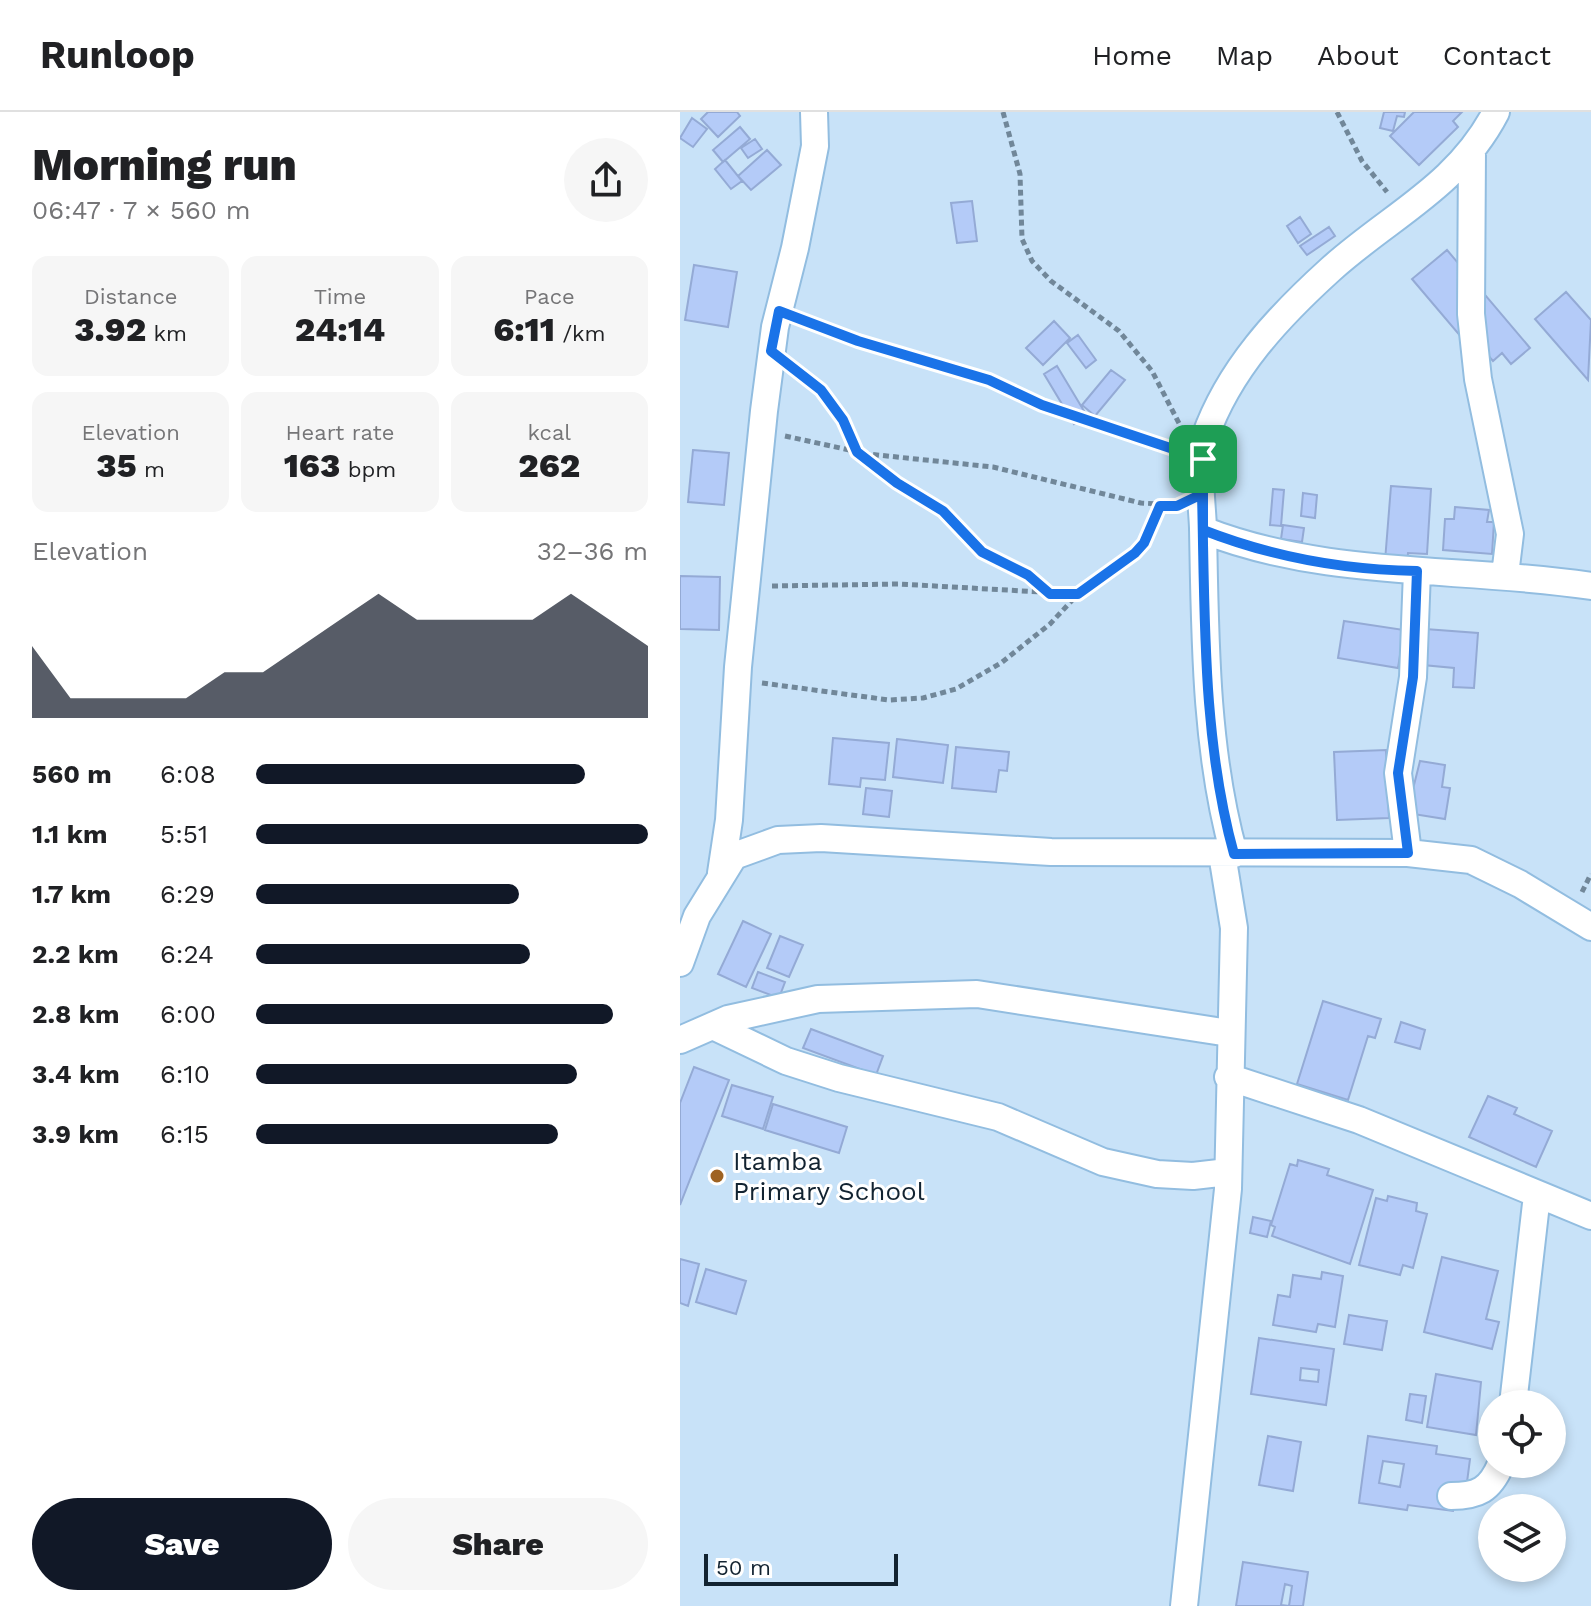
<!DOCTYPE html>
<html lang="en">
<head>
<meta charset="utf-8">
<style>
	:root { --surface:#fff; --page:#f6f6f6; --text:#202124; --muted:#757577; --line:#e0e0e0; --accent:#111827 }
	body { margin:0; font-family:"Work Sans",sans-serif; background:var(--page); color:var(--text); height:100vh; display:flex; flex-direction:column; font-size:30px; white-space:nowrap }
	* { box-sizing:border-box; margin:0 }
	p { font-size:26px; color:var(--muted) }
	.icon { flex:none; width:44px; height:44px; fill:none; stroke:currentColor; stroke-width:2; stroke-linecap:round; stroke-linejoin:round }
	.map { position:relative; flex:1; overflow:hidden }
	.sheet { display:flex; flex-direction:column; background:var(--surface); width:680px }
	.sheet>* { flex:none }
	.fabs { position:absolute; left:798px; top:1278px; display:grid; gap:16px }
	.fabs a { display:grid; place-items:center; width:88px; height:88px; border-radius:50%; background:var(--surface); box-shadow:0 4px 12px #0003; font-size:40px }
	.scale { position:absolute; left:24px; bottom:20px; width:194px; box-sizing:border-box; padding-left:8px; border:4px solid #122331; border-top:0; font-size:22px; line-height:28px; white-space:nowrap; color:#122331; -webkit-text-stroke:6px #fff; paint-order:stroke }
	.pin { position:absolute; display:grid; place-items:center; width:68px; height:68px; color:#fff; margin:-34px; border-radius:16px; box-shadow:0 4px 12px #0006 }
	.round { display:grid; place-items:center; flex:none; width:84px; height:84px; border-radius:42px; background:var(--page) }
	.overview { display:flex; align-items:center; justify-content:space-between; height:136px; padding:0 32px }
	h1 { font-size:44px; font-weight:800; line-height:60px }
	.figures { display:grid; grid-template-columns:repeat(3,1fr); gap:12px; height:136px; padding:8px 32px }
	.figures div { display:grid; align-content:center; border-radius:16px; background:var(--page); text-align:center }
	.figures b { font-size:34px; font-weight:800 }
	.figures small { font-size:22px; font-weight:400 }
	.figures p { font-size:22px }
	.chart { height:224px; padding:16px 32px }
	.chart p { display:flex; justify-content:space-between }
	.chart svg { width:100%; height:144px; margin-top:8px; fill:var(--accent); opacity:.7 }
	.button { display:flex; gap:16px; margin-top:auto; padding:16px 32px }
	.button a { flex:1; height:92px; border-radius:48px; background:var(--accent); color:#fff; font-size:32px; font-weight:800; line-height:92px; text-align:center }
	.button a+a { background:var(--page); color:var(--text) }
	ul { padding:0 32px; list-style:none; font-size:26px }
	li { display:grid; grid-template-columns:128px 96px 1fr; align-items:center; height:60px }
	li i { height:20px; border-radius:10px; background:var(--accent) }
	header { display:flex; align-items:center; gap:48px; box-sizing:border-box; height:112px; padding:0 40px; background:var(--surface); border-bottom:2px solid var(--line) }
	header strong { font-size:38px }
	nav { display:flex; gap:44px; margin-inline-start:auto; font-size:28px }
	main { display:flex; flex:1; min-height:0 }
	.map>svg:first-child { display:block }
</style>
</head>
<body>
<header>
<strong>Runloop</strong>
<nav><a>Home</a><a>Map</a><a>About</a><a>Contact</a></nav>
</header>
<main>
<section class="sheet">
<div class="overview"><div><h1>Morning run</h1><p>06:47 · 7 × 560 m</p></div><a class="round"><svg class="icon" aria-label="share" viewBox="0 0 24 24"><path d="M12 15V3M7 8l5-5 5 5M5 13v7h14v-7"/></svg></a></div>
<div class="figures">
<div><p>Distance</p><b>3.92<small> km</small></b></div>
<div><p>Time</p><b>24:14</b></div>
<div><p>Pace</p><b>6:11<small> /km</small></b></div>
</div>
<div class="figures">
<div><p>Elevation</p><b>35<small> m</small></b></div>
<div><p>Heart rate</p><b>163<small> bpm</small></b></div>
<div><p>kcal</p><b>262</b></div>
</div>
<div class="chart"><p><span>Elevation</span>32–36 m</p>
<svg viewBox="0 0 160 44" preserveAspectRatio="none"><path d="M0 44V22L10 38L20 38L30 38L40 38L50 30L60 30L70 22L80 14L90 6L100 14L110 14L120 14L130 14L140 6L150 14L160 22V44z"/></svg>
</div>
<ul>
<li><b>560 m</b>6:08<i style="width:84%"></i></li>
<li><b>1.1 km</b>5:51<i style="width:100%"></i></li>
<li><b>1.7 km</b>6:29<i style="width:67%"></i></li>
<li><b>2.2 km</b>6:24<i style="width:70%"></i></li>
<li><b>2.8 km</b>6:00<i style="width:91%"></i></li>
<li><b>3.4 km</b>6:10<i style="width:82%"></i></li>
<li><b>3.9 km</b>6:15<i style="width:77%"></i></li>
</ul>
<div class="button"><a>Save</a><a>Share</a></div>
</section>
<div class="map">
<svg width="911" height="1494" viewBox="0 0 911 1494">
	<rect width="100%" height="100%" fill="#c8e2f8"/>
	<!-- building -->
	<path fill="#b4cbf8" stroke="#94aad5" stroke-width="2" fill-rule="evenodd" d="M28 0H57L60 4 38 25 21 7Z
		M704 0H725L724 5 717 4 713 19 700 16Z
		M734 0H782L773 9 778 15 739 53 710 24Z
		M12 6 27 17 13 35 0 26Z
		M60 15 70 27 43 50 33 38Z
		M75 27 82 37 68 46 61 36Z
		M87 38 101 53 71 78 58 64Z
		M45 48 62 69 51 77 35 57Z
		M292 89 297 129 277 131 271 91Z
		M620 105 631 122 618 131 607 114Z
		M649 115 655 124 627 143 620 134Z
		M767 138 850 236 831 252 822 241 813 249 800 234 793 239 732 167Z
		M14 153 57 160 48 215 5 208Z
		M886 180 911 208 908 268 855 207Z
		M374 209 390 226 363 253 346 236Z
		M398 223 416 248 406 256 387 231Z
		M377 254 407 304 394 312 364 262Z
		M431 258 445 268 415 304 402 293Z
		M13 338 49 341 44 393 8 390Z
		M711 374 751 377 747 442 728 441 727 451 705 449Z
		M593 377 604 378 601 414 590 413Z
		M623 381 637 383 635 406 621 404Z
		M775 395 809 398 807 410H814L812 442 763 438 765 407H774Z
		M603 413 624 416 622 430 601 427Z
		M0 464 40 465 39 518 0 517Z
		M664 509 724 518 718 556 658 546Z
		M745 517 798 521 794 576 773 575 774 556 743 553Z
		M153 626 209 631 205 668 181 666 180 675 149 672Z
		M217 627 268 633 263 671 213 665Z
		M276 635 329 640 327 659 319 658 316 680 272 676Z
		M706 638 709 706 657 708 654 640Z
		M740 649 765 653 762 675 770 676 765 707 727 701Z
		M186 676 212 679 209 705 183 702Z
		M63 809 91 822 66 875 38 862Z
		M100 824 123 833 109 865 87 856Z
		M78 860 105 870 99 886 72 876Z
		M643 889 701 907 695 926 688 924 668 988 617 972Z
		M721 910 745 918 740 937 715 930Z
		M131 917 203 944 196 963 123 936Z
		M14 955 49 968 0 1093V991Z
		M52 973 93 985 83 1017 42 1004Z
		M808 984 837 996 834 1002 872 1019 856 1055 789 1025Z
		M93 992 167 1015 159 1041 85 1018Z
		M618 1048 649 1057 647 1063 693 1078 670 1152 592 1124 595 1115 591 1113 610 1052 617 1054Z
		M708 1084 737 1091 736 1099 747 1102 733 1156 723 1153 720 1163 679 1153 696 1086 707 1089Z
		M573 1105 591 1109 587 1125 570 1121Z
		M762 1145 818 1159 806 1207 819 1210 812 1237 744 1220Z
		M0 1147 19 1152 8 1194 0 1191Z
		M26 1157 66 1169 56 1202 16 1190Z
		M642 1160 663 1164 655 1215 638 1212 636 1220 593 1213 598 1183 610 1185 613 1163 641 1167Z
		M669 1203 707 1209 702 1238 664 1232Z
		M579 1226 654 1237 646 1293 571 1282ZM621 1256 639 1258 638 1270 620 1268Z
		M756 1262 801 1270 796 1323 747 1315Z
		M730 1282 746 1284 742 1311 726 1308Z
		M588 1324 621 1330 613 1379 579 1373Z
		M688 1324 757 1334 756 1342 790 1347 786 1378 776 1377 773 1399 728 1393 727 1398 679 1391ZM703 1349 724 1352 720 1375 699 1371Z
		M563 1450 628 1460 623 1494H609L612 1474 605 1472 601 1493 609 1494H556Z"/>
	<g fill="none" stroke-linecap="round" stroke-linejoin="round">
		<!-- street casing -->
		<g stroke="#92bde0" stroke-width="30">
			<path id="street" d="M792 39 791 202 798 267 830 422 825 463
				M523 418C648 467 780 454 911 474
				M728 741 718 661 733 565 737 459
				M554 742C525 638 525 524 523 416 522 389 516 352 525 325 549 257 598 205 651 157 711 103 777 75 816 0
				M41 761 49 708 58 555 84 299 95 215 115 136 135 34 134 0
				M0 851 17 804 54 744 98 728 141 726 371 740 728 741 791 748 840 772 911 815
				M33 914 106 949 159 966 318 1005 423 1050 477 1062 513 1064 548 1060
				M0 928 48 907 138 887 297 882 549 921
				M548 965 679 1008 911 1104
				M833 1292 857 1083
				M771 1384C798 1384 810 1378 821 1352
				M504 1494 548 1077 554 816 542 742"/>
		</g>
		<!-- path -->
		<path stroke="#718799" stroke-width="5" stroke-dasharray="6 4" stroke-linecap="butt" d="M323 0 340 62 342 127 352 149 371 169 439 219 472 259 502 317
			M657 0 682 49 707 80
			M120 208 178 229 309 268 362 293 499 340
			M114 256C147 277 161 305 176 339
			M105 324 188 342 313 355 461 391 499 393
			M181 341 217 371 263 399 302 440 348 463 370 481
			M92 474 219 472 397 482
			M82 571 209 588 243 586 276 577 321 551 370 512 398 482 455 441 464 431 480 394
			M902 780 911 762"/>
		<!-- street -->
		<use href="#street" stroke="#fff" stroke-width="26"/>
	</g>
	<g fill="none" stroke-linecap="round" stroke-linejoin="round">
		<!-- route casing -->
		<g stroke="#fff" stroke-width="16">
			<path id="route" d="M523 347 362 293 309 268 178 229 99 199 91 239 141 278 163 308 177 340 217 371 263 399 302 440 348 463 370 482H398L455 441 464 431 480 394H497L522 382C525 501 522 627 554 742L728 741 718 661 733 565 737 459C663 458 592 445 523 418V347"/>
		</g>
		<!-- route -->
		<use href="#route" stroke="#1a73e8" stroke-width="10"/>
	</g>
	<!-- markers -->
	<circle fill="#9e6323" stroke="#fff" stroke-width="3" cx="37" cy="1064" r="8"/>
	<g text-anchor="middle" stroke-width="6" stroke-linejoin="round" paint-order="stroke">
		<!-- poi labels -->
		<g font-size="26" fill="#122331" stroke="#fff" text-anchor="start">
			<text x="53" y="1058">Itamba<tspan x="53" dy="30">Primary School</tspan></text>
		</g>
	</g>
</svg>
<div class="fabs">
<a><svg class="icon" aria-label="locate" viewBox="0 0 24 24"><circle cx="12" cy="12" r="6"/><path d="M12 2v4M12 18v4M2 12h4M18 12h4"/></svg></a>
<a><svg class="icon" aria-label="layers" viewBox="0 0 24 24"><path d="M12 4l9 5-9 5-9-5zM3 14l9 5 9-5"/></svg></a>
</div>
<div class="scale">50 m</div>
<div class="pin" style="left:523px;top:347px;background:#1e9e55"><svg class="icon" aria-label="arrive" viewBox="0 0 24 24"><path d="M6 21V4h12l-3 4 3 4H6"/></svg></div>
</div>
</main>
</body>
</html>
